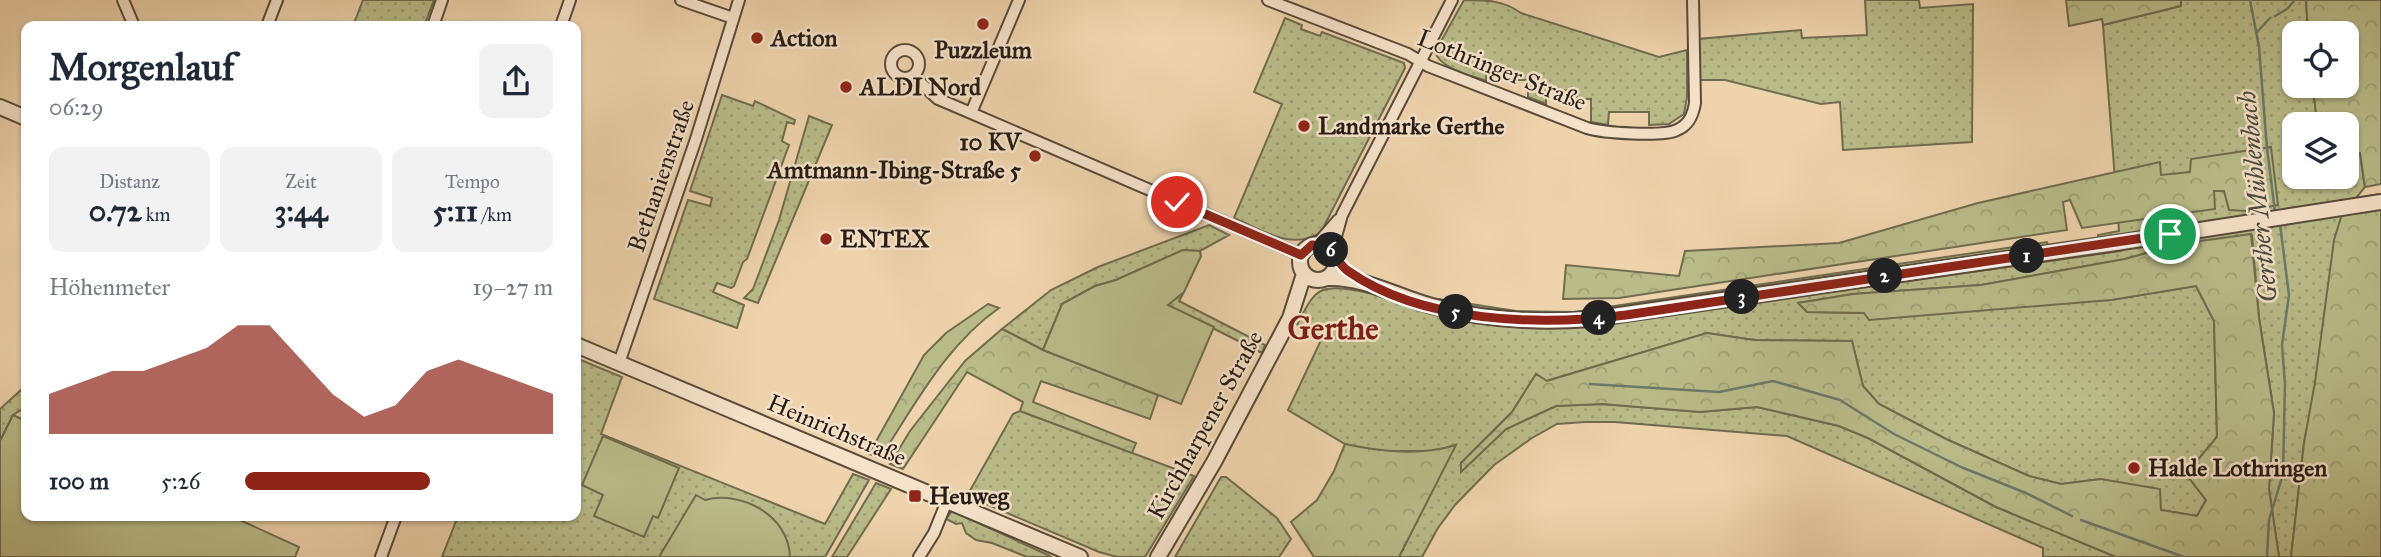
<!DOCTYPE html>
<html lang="de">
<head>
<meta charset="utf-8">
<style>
	:root { --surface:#fff; --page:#f2f2f3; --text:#1f2937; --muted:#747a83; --accent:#8f2418 }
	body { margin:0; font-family:"IM FELL Great Primer",serif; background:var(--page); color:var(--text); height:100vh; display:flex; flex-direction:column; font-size:26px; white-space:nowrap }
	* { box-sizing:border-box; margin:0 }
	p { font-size:23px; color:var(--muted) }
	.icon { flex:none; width:38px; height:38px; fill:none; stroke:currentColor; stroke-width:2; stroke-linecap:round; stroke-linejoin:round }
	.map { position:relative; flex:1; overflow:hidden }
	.side { position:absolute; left:21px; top:21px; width:560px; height:500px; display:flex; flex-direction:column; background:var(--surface); border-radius:14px; box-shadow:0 2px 5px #0004 }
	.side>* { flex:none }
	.buttons { position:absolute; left:2282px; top:21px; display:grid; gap:14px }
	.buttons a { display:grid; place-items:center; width:77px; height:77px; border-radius:14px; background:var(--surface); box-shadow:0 2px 5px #0004; font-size:35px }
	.pin { position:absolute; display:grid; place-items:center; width:60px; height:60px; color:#fff; margin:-30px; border:4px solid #fff; border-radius:50%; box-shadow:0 2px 7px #0007 }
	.km { position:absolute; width:35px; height:35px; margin:-18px; border-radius:50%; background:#222; color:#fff; font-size:19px; line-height:35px; text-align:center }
	.round { display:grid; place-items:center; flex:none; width:74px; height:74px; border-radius:14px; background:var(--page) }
	.overview { display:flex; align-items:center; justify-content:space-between; height:119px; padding:0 28px }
	h1 { font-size:38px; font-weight:700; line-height:52px }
	.stats { display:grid; grid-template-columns:repeat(3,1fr); gap:10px; height:119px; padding:7px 28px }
	.stats div { display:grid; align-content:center; border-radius:14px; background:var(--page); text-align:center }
	.stats b { font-size:30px; font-weight:700 }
	.stats small { font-size:19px; font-weight:400 }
	.stats p { font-size:19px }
	.chart { height:196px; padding:14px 28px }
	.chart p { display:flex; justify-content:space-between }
	.chart svg { width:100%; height:126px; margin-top:7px; fill:var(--accent); opacity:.7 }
	ul { padding:0 28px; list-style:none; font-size:23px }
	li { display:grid; grid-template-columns:112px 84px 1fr; align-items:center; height:52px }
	li i { height:18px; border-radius:9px; background:var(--accent) }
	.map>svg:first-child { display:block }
</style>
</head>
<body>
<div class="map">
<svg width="2381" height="557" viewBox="0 0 2381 557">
	<defs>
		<pattern id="grass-dots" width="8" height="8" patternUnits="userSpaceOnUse" patternTransform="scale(1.75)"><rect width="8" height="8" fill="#b9bc89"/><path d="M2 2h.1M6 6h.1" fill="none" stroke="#9fa175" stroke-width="1.8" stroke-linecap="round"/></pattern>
		<pattern id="forest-crowns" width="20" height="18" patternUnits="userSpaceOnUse" patternTransform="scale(1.75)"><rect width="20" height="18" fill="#b9bc89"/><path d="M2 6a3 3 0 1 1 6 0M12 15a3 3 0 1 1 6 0" fill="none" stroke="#9fa175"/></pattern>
	</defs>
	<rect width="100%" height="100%" fill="#efd3ac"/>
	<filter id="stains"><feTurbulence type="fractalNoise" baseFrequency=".00286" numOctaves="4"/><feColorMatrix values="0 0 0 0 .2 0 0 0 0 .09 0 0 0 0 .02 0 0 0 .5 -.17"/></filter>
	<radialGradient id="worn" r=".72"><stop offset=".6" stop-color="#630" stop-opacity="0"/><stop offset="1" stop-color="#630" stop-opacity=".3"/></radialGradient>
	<!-- grass -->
	<path fill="url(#grass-dots)" stroke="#706c4f" stroke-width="2" d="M363 0H434L424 26H353Z
		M1464 0C1486 0 1503 0 1521 13L1659 57 1687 50V97L1684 114 1669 124 1649 125V112H1609L1608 125 1591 122V99H1577V90L1546 91V104L1528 97V80H1512V70L1486 69V81C1470 75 1441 69 1435 52Z
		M1865 0H1919L1920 8 1973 4 1972 142 1843 150 1840 102 1821 104 1725 80H1699L1698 39 1801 30 1802 38 1867 35Z
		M2181 0H2306L2308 33H2294V86H2313L2317 124H2294V177H2347V150L2360 152 2365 187 2356 198 2381 194V197L2352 201 2304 443 2291 557H2279L2269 489 2274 413 2259 318 2252 235 2179 244 2125 259 1981 285 1853 294 1799 303 1807 312 1864 313 2111 300 2196 286 2214 321 2217 437 2186 474 2206 500 2197 516 2161 510 2101 479 2061 484 2029 476 1946 439 1879 404 1863 386 1852 341 1754 340 1707 333 1546 381 1536 374 1512 412 1461 463 1462 471 1506 429 1556 406 1602 404 1700 412 1757 407 1839 426 1868 438 1996 507 2116 557H2043V548L1787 436 1615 422H1585L1557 424 1532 438 1494 465 1455 505 1438 528 1422 557H1399L1455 445 1435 451H1376L1345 444 1288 410 1323 336 1297 324C1304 313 1310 295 1323 290 1348 281 1420 309 1448 315 1490 325 1534 327 1576 327L2121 251 2119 236 2098 239V235L2119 231 2103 25 2181 6Z
		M1285 18 1302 25 1301 29 1320 36 1322 32 1404 63 1405 68 1321 232C1292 252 1261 229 1234 218L1282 104 1254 92Z
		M722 95 753 106 755 101 795 120 794 124 787 122 782 141 789 145 747 259 743 262 734 286 731 288 717 283 713 292 744 305 737 328 654 299 688 200 710 206 712 198 690 191Z
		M809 116 832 125 758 303 744 298 753 289 779 220Z
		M1209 225 1229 235 1200 251 1183 250 1116 280 1095 286 1062 304 1043 350 1002 329 1051 290 1098 267Z
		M2047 242 2048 246 1594 314 1515 315 1438 302 1439 299 1516 311 1574 312Z
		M1184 292 1179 301 1265 345 1262 353 1167 305Z
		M576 358 622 377 601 434 825 524 853 474 869 480 825 557H442L458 516H576Z
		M26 382V407L13 415 0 441V409L22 389Z
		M1020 411 1194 476 1145 557H1117L1099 552 967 496 1013 414Z
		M1221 477H1226L1277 518 1291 539 1279 557H1175Z
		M876 483 891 489 847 557H832Z
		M952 511 1048 555 1051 557H1027L992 543 976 540 966 533 962 523 956 524 946 519Z"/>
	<!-- forest -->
	<path fill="url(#forest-crowns)" stroke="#706c4f" stroke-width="2" d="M2066 0H2181V6L2103 25 2102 19 2069 26Z
		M2306 0H2381V184L2365 187 2360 153 2347 150V124H2317L2313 86H2347V33H2308Z
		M2271 147 2278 205 2246 211 2229 210 2224 191H2214L2215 209 2082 228 2070 200 2063 202 2067 230 1619 298 1563 299 1566 265 1679 276 1685 251 1839 243 1978 203 2160 162 2161 175 2190 172 2191 159Z
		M2381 209V557H2291L2304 443 2315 382 2334 240 2342 214Z
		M2251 234 2259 318 2274 413 2269 489 2279 557H2116L1996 507 1868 438 1839 426 1757 407 1700 412 1602 404 1556 406 1506 429 1461 472V463L1512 412 1536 374 1547 381 1707 333 1754 340 1852 341 1863 386 1879 404 1946 439 2029 476 2061 484 2101 479 2160 489 2161 510 2197 516 2206 500 2186 474 2217 437 2214 321 2196 286 2111 300 1869 320 1864 313 1807 312 1798 303 1853 294 1981 285 2125 259 2179 244Z
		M988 304 999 308C946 345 915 405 880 458L869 454 924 355 946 333Z
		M1002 329 1043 350 1158 395 1150 419 1041 381 1033 402 1136 443 1132 453 1020 411 1023 402 967 372 903 469 890 464 910 431 965 361Z
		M1345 444C1382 452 1420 456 1456 445L1399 557H1314L1291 522 1317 500 1334 471Z"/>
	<!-- garden -->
	<path fill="#b9bc89" stroke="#706c4f" stroke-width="2" d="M1183 250 1200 251 1201 256 1184 292 1168 305 1214 327 1181 404 1043 350 1062 304 1095 286 1116 280Z
		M13 415 26 421V516H231L299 547 295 557H0V441Z
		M603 436 679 468 658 518 653 516 644 537 594 516 603 495 582 485Z
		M696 495 705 500C742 490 789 516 790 557H659Z"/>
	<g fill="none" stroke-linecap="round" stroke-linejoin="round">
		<!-- stream -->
		<path stroke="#6c7a6b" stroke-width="2.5" d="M2250 0 2259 47 2267 148 2275 212
			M2275 16 2287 9 2295 0
			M2256 33 2270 18
			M1590 384 1719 392 1773 381 1840 400 1894 434 1961 467 2026 493 2072 516
			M2081 520 2184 557
			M2267 557 2269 520 2283 474 2285 384 2282 345 2289 295 2280 224"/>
		<!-- minor casing -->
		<g stroke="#584a3b" stroke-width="14">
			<path id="minor" d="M123 0 134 26
				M681 0 733 18
				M1268 0 1408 54 1428 66 1587 128C1603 133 1663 137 1677 130 1689 125 1693 115 1695 103L1693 0
				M267 26 277 0
				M433 26 442 0
				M561 26 570 0
				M891 64a14 14 0 1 1 28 0a14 14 0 1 1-28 0Z
				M913 76 938 99 950 104 1301 255
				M971 113 1019 0
				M1317 244 1338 220
				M1332 251 1342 215 1452 0
				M619 363 696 139 739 0
				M381 557 396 516
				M919 557 934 533 947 501"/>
		</g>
		<!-- tertiary casing -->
		<g stroke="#584a3b" stroke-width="18">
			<path id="tertiary" d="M0 107 26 118
				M1300 262a18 18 0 1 1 36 0a18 18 0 1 1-36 0Z
				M1329 278C1364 277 1398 297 1432 306 1484 320 1538 323 1591 319L2116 243 2381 202
				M576 345 1080 557
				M1158 557 1214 462 1290 318 1304 274"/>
		</g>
		<!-- minor -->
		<use href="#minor" stroke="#f5e2c9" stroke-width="10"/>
		<!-- tertiary -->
		<use href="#tertiary" stroke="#f5e2c9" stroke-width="14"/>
	</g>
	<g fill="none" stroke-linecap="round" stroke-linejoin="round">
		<!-- route casing -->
		<g stroke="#fff" stroke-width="14">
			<path id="route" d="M1177 202 1301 255 1312 245 1328 247C1336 254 1339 265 1348 271 1422 323 1540 326 1626 315L2170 234"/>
		</g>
		<!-- route -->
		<use href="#route" stroke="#8f2418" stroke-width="9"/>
	</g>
	<!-- markers -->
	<g fill="#8f2418" stroke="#f5e2c9" stroke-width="2.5">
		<circle cx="983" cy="24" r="7"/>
		<circle cx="757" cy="38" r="7"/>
		<circle cx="846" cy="87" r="7"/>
		<circle cx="1304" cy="126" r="7"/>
		<circle cx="1035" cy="156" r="7"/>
		<circle cx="826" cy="239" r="7"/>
		<circle cx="2134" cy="468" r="7"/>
		<rect x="908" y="489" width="14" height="14" rx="3.5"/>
	</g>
	<g text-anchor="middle" stroke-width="5" stroke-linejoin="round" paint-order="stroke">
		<!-- poi labels -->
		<g font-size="24" font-weight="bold" fill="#261c15" stroke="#f5e2c9" text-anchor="start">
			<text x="771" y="46">Action</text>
			<text x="983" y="58" text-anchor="middle">Puzzleum</text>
			<text x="860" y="95">ALDI Nord</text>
			<text x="1318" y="134">Landmarke Gerthe</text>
			<text x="1021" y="150" text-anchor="end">10 KV<tspan x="1021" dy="28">Amtmann-Ibing-Straße 5</tspan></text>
			<text x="840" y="247">ENTEX</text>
			<text x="2148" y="476">Halde Lothringen</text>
			<text x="929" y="504">Heuweg</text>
		</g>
		<!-- street labels -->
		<g font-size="24" fill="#261c15" stroke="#f5e2c9">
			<text transform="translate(1502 70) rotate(22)" y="8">Lothringer Straße</text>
			<text transform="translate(661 176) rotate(-71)" y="8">Bethanienstraße</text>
			<text transform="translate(1205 425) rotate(-61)" y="8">Kirchharpener Straße</text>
			<text transform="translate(837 430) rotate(23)" y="8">Heinrichstraße</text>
		</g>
		<!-- water labels -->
		<g font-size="26" font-style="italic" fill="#494b40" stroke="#f5e2c9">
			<text transform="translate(2257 197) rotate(-96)" y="9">Gerther Mühlenbach</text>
		</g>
		<!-- district labels -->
		<g font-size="32" font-weight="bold" fill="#7a1f14" stroke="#f5e2c9">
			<text x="1333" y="339">Gerthe</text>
		</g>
	</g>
	<rect width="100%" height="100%" filter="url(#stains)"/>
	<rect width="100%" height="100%" fill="url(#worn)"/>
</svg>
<div class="buttons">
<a><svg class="icon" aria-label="locate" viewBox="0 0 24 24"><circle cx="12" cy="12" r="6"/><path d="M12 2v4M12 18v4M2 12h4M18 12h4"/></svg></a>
<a><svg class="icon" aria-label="layers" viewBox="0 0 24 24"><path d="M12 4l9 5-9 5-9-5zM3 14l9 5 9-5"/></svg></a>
</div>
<div class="pin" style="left:2170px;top:234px;background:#1e9e55"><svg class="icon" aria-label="arrive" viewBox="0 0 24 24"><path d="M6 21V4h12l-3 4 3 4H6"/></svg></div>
<div class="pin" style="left:1177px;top:202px;background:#d93025"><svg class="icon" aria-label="check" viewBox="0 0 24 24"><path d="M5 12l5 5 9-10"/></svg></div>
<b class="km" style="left:2027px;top:256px">1</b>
<b class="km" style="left:1885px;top:276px">2</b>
<b class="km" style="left:1742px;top:297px">3</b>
<b class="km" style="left:1599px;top:318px">4</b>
<b class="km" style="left:1456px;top:312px">5</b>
<b class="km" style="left:1331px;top:250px">6</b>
<section class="side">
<div class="overview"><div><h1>Morgenlauf</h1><p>06:29</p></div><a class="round"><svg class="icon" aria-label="share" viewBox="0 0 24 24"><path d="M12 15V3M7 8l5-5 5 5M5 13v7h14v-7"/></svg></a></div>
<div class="stats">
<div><p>Distanz</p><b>0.72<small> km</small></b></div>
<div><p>Zeit</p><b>3:44</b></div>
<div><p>Tempo</p><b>5:11<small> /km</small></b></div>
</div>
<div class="chart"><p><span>Höhenmeter</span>19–27 m</p>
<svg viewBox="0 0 160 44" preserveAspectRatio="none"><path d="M0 44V30L10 26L20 22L30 22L40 18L50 14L60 6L70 6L80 18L90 30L100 38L110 34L120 22L130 18L140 22L150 26L160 30V44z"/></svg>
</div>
<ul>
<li><b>100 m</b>5:26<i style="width:60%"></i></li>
</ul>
</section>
</div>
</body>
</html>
